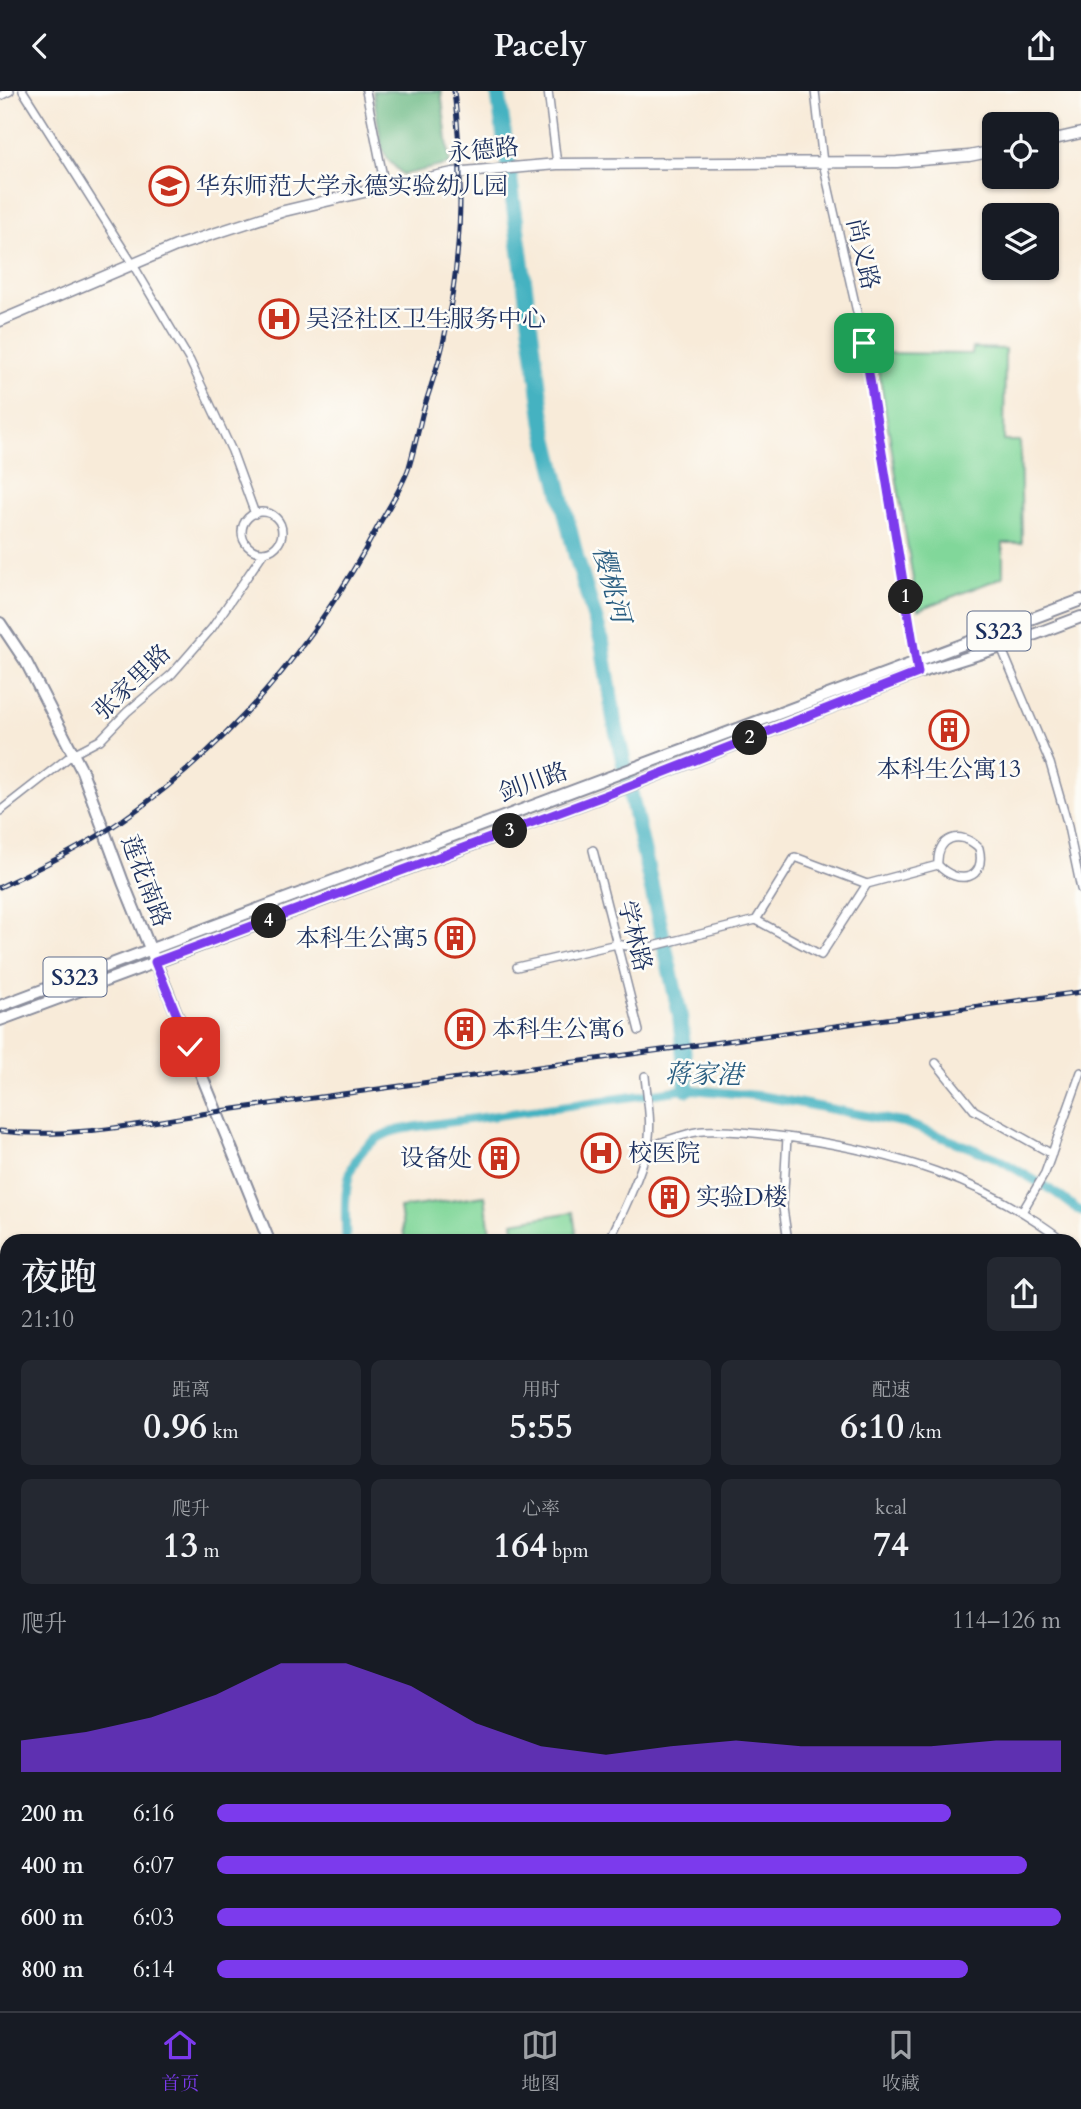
<!DOCTYPE html>
<html lang="zh">
<head>
<meta charset="utf-8">
<style>
	:root { --surface:#171b24; --page:#242831; --text:#f1f3f6; --muted:#9ea1a6; --line:#363941; --accent:#7c3aed }
	body { margin:0; font-family:Cardo,"Noto Serif SC",serif; background:var(--page); color:var(--text); height:100vh; display:flex; flex-direction:column; font-size:26px; white-space:nowrap }
	* { box-sizing:border-box; margin:0 }
	p { font-size:23px; color:var(--muted) }
	.icon { flex:none; width:38px; height:38px; fill:none; stroke:currentColor; stroke-width:2; stroke-linecap:round; stroke-linejoin:round }
	.map { position:relative; flex:1; overflow:hidden }
	.drawer { position:absolute; left:0px; top:1143px; width:1082px; height:779px; display:flex; flex-direction:column; background:var(--surface); border-radius:21px 21px 0 0; box-shadow:0 2px 5px #0004 }
	.drawer>* { flex:none }
	.controls { position:absolute; left:982px; top:21px; display:grid; gap:14px }
	.controls a { display:grid; place-items:center; width:77px; height:77px; border-radius:10px; background:var(--surface); box-shadow:0 2px 5px #0004; font-size:35px }
	.pin { position:absolute; display:grid; place-items:center; width:60px; height:60px; color:#fff; margin:-30px; border-radius:14px; box-shadow:0 4px 10px #0006 }
	.km { position:absolute; width:35px; height:35px; margin:-18px; border-radius:50%; background:#222; color:#fff; font-size:19px; line-height:35px; text-align:center }
	.round { display:grid; place-items:center; flex:none; width:74px; height:74px; border-radius:10px; background:var(--page) }
	.summary { display:flex; align-items:center; justify-content:space-between; height:119px; padding:0 21px }
	h1 { font-size:38px; font-weight:600; line-height:52px }
	.stats { display:grid; grid-template-columns:repeat(3,1fr); gap:10px; height:119px; padding:7px 21px }
	.stats div { display:grid; align-content:center; border-radius:10px; background:var(--page); text-align:center }
	.stats b { font-size:35px; font-weight:600 }
	.stats small { font-size:19px; font-weight:400 }
	.stats p { font-size:19px }
	.chart { height:196px; padding:14px 21px }
	.chart p { display:flex; justify-content:space-between }
	.chart svg { width:100%; height:126px; margin-top:7px; fill:var(--accent); opacity:.7 }
	ul { padding:0 21px; list-style:none; font-size:23px }
	li { display:grid; grid-template-columns:112px 84px 1fr; align-items:center; height:52px }
	li i { height:18px; border-radius:9px; background:var(--accent) }
	header { display:flex; justify-content:space-between; align-items:center; height:91px; padding:0 21px; background:var(--surface); font-size:32px; font-weight:600 }
	.tab-bar { display:flex; justify-content:space-around; align-items:center; height:98px; border-top:2px solid var(--line); background:var(--surface); font-size:19px; color:var(--muted) }
	.tab-bar a { display:grid; justify-items:center; gap:4px }
	.tab-bar .on { color:var(--accent) }
	.map>svg:first-child { display:block }
</style>
</head>
<body>
<header><svg class="icon" aria-label="back" viewBox="0 0 24 24"><path d="M15 5l-7 7 7 7"/></svg>Pacely<svg class="icon" aria-label="share" viewBox="0 0 24 24"><path d="M12 15V3M7 8l5-5 5 5M5 13v7h14v-7"/></svg></header>
<div class="map">
<svg width="1081" height="1920" viewBox="0 0 1081 1920">
	<rect width="100%" height="100%" fill="#fdfcf7"/>
	<filter id="ink" filterUnits="userSpaceOnUse"><feTurbulence type="fractalNoise" baseFrequency=".0143" numOctaves="2"/><feDisplacementMap in="SourceGraphic" scale="14" xChannelSelector="R" yChannelSelector="G"/><feConvolveMatrix kernelMatrix="1 2 1 2 8 2 1 2 1" color-interpolation-filters="sRGB"/></filter>
	<filter id="wash" filterUnits="userSpaceOnUse"><feTurbulence type="fractalNoise" baseFrequency=".00686" numOctaves="4" result="noise"/><feDisplacementMap in="SourceGraphic" scale="28" xChannelSelector="R" yChannelSelector="G"/><feGaussianBlur stdDeviation="1.57" result="paint"/><feColorMatrix in="noise" values="0 0 0 0 0 0 0 0 0 0 0 0 0 0 0 0 0 1.4 0 .05"/><feComposite in="paint" operator="in"/></filter>
	<g filter="url(#wash)">
		<rect width="100%" height="100%" fill="#f8ebd9"/>
		<!-- green -->
		<path fill="#81d79a" stroke="#4e837c" stroke-width="2" d="M973 257 1005 258 1004 350H1020L1022 452H1003V486L918 519 876 262 972 263Z
			M485 1105 491 1150H405L400 1117Z
			M573 1121 577 1150H516L513 1131Z
			M1078 1776 1081 1789V1920H1010L1008 1915 1074 1914V1779Z
			M0 1812 7 1817V1903L0 1905Z"/>
		<!-- forest -->
		<path fill="#68b882" stroke="#427470" stroke-width="2" d="M373 0H441L450 73 403 84 388 69 382 57Z"/>
		<g fill="none" stroke-linecap="round" stroke-linejoin="round">
			<!-- canal -->
			<path stroke="#44b2c1" stroke-width="9" d="M346 1150C345 1107 340 1062 388 1042 396 1039 406 1038 414 1036L687 998 762 1005 905 1032 997 1067 1056 1102 1081 1121
				M0 1275 7 1272"/>
			<!-- river -->
			<path stroke="#44b2c1" stroke-width="16" d="M498 0 544 334 576 465 602 551 614 628 680 924 687 998"/>
		</g>
	</g>
	<g filter="url(#ink)">
		<g fill="none" stroke-linecap="round" stroke-linejoin="round">
			<!-- street casing -->
			<g stroke="#8a8d9c" stroke-width="10">
				<path id="street" d="M23 0 132 172 190 270 232 360 255 423
					M366 0 385 96
					M548 0 557 73
					M815 0 823 72 864 252 917 574
					M0 5 10 0
					M242 441a20 20 0 1 1 40 0a20 20 0 1 1-40 0Z
					M1001 556 1050 672 1067 731 1081 798
					M0 720 73 663 100 649 127 621 172 583 212 537 264 461
					M593 759 639 940
					M756 829 795 766 867 793 938 774C958 795 987 789 979 757 960 738 936 746 938 774
					M517 876 617 853 642 858 756 829 821 864 867 793
					M936 972 974 1019 1052 1063
					M787 1046 783 1117 788 1150
					M647 1056C664 1051 687 1041 703 1040 733 1039 764 1043 794 1047 892 1061 984 1088 1064 1150
					M1022 1121 1045 1082 1081 981
					M609 1150C622 1123 640 1086 647 1057 653 1034 647 1008 645 985
					M1074 1158 1081 1163
					M1074 1465 1081 1460
					M1074 1565 1081 1560
					M1074 1568 1081 1581
					M1074 1671 1081 1673
					M1076 1750 1081 1768
					M135 1914 139 1920
					M738 1914 740 1920
					M922 1914 924 1920
					M1002 1914 1004 1920"/>
			</g>
			<!-- secondary casing -->
			<g stroke="#8a8d9c" stroke-width="13">
				<path id="secondary" d="M1046 50 1081 42
					M0 230 176 155 284 120 385 96 453 82 557 73 897 71 969 65 994 60"/>
			</g>
			<!-- primary casing -->
			<g stroke="#8a8d9c" stroke-width="14">
				<path id="primary" d="M0 532 26 571 82 680 123 791 269 1150
					M0 915 1081 509
					M0 929 606 704 918 582 1001 556 1081 526
					M562 1914 564 1920"/>
			</g>
			<!-- street -->
			<use href="#street" stroke="#fff" stroke-width="7"/>
			<!-- secondary -->
			<use href="#secondary" stroke="#fff" stroke-width="10"/>
			<!-- primary -->
			<use href="#primary" stroke="#fff" stroke-width="10"/>
			<!-- rail casing -->
			<g stroke="#1b2f5e" stroke-width="5">
				<path id="rail" d="M0 796C41 776 83 756 121 730 229 656 316 552 377 437 388 417 402 397 409 376 414 359 418 341 422 324 429 299 439 274 444 248 462 168 464 82 454 0
					M0 1040C78 1049 157 1029 234 1018L1081 901"/>
			</g>
			<!-- rail -->
			<use href="#rail" stroke="#fdfcf7" stroke-width="2.5" stroke-dasharray="8" stroke-linecap="butt"/>
		</g>
	</g>
	<g fill="none" stroke-linecap="round" stroke-linejoin="round" filter="url(#ink)">
		<!-- route casing -->
		<g stroke="#fff" stroke-width="14">
			<path id="route" d="M190 956 155 871 606 704 918 582 864 252"/>
		</g>
		<!-- route -->
		<use href="#route" stroke="#7c3aed" stroke-width="9"/>
	</g>
	<!-- icons -->
	<defs>
		<g id="school-ring" transform="scale(2.0125)"><circle r="9.5" fill="#fdfcf7" stroke="#c8321e" stroke-width="1.5"/><path d="M0-5L7-2L0 1L-7-2ZM-4 1L0 2.5L4 1V4Q0 6-4 4Z" fill="#c8321e"/></g>
		<g id="hospital-ring" transform="scale(2.0125)"><circle r="9.5" fill="#fdfcf7" stroke="#c8321e" stroke-width="1.5"/><path d="M-5-5h3v3.5h4V-5h3V5h-3V1.5h-4V5h-3Z" fill="#c8321e"/></g>
		<g id="building-ring" transform="scale(2.0125)"><circle r="9.5" fill="#fdfcf7" stroke="#c8321e" stroke-width="1.5"/><path d="M-4-6H4V6H1V3H-1V6H-4ZM-2.5-4.3h1.7v1.8h-1.7ZM.8-4.3h1.7v1.8H.8ZM-2.5-1h1.7V.8h-1.7ZM.8-1h1.7V.8H.8Z" fill="#c8321e"/></g>
	</defs>
	<g fill-rule="evenodd">
		<use href="#school-ring" x="169" y="95"/>
		<use href="#hospital-ring" x="279" y="228"/>
		<use href="#building-ring" x="949" y="639"/>
		<use href="#building-ring" x="455" y="847"/>
		<use href="#building-ring" x="465" y="938"/>
		<use href="#hospital-ring" x="601" y="1062"/>
		<use href="#building-ring" x="499" y="1067"/>
		<use href="#building-ring" x="669" y="1106"/>
	</g>
	<g text-anchor="middle" stroke-width="5" stroke-linejoin="round" paint-order="stroke">
		<!-- shield labels -->
		<g fill="#fdfcf7" stroke="#5f6c8c" stroke-width="2">
			<rect x="967.5" y="520.5" width="63" height="39" rx="5"/>
			<rect x="43.5" y="866.5" width="63" height="39" rx="5"/>
		</g>
		<g font-size="23" font-weight="bold" fill="#1b2f5e">
			<text x="999" y="548">S323</text>
			<text x="75" y="894">S323</text>
		</g>
		<!-- street labels -->
		<g font-size="24" fill="#1b2f5e" stroke="#fdfcf7">
			<text transform="translate(483 59) rotate(-6)" y="8">永德路</text>
			<text transform="translate(863 163) rotate(77)" y="8">尚义路</text>
			<text transform="translate(132 591) rotate(-44)" y="8">张家里路</text>
			<text transform="translate(533 691) rotate(-20)" y="8">剑川路</text>
			<text transform="translate(146 790) rotate(69)" y="8">莲花南路</text>
			<text transform="translate(635 845) rotate(76)" y="8">学林路</text>
		</g>
		<!-- poi labels -->
		<g font-size="24" fill="#1b2f5e" stroke="#fdfcf7" text-anchor="start">
			<text x="196" y="103">华东师范大学永德实验幼儿园</text>
			<text x="306" y="236">吴泾社区卫生服务中心</text>
			<text x="949" y="686" text-anchor="middle">本科生公寓13</text>
			<text x="428" y="855" text-anchor="end">本科生公寓5</text>
			<text x="492" y="946">本科生公寓6</text>
			<text x="628" y="1070">校医院</text>
			<text x="472" y="1075" text-anchor="end">设备处</text>
			<text x="696" y="1114">实验D楼</text>
		</g>
		<!-- water labels -->
		<g font-size="26" font-style="italic" fill="#295d81" stroke="#fdfcf7">
			<text transform="translate(612 493) rotate(75)" y="9">樱桃河</text>
			<text transform="translate(704 983) rotate(1)" y="9">蒋家港</text>
		</g>
	</g>
</svg>
<div class="controls">
<a><svg class="icon" aria-label="locate" viewBox="0 0 24 24"><circle cx="12" cy="12" r="6"/><path d="M12 2v4M12 18v4M2 12h4M18 12h4"/></svg></a>
<a><svg class="icon" aria-label="layers" viewBox="0 0 24 24"><path d="M12 4l9 5-9 5-9-5zM3 14l9 5 9-5"/></svg></a>
</div>
<div class="pin" style="left:864px;top:252px;background:#1e9e55"><svg class="icon" aria-label="arrive" viewBox="0 0 24 24"><path d="M6 21V4h12l-3 4 3 4H6"/></svg></div>
<div class="pin" style="left:190px;top:956px;background:#d93025"><svg class="icon" aria-label="check" viewBox="0 0 24 24"><path d="M5 12l5 5 9-10"/></svg></div>
<b class="km" style="left:906px;top:506px">1</b>
<b class="km" style="left:750px;top:647px">2</b>
<b class="km" style="left:510px;top:740px">3</b>
<b class="km" style="left:269px;top:830px">4</b>
<section class="drawer">
<div class="summary"><div><h1>夜跑</h1><p>21:10</p></div><a class="round"><svg class="icon" aria-label="share" viewBox="0 0 24 24"><path d="M12 15V3M7 8l5-5 5 5M5 13v7h14v-7"/></svg></a></div>
<div class="stats">
<div><p>距离</p><b>0.96<small> km</small></b></div>
<div><p>用时</p><b>5:55</b></div>
<div><p>配速</p><b>6:10<small> /km</small></b></div>
</div>
<div class="stats">
<div><p>爬升</p><b>13<small> m</small></b></div>
<div><p>心率</p><b>164<small> bpm</small></b></div>
<div><p>kcal</p><b>74</b></div>
</div>
<div class="chart"><p><span>爬升</span>114–126 m</p>
<svg viewBox="0 0 160 44" preserveAspectRatio="none"><path d="M0 44V33L10 30L20 25L30 17L40 6L50 6L60 14L70 27L80 35L90 38L100 35L110 33L120 35L130 35L140 35L150 33L160 33V44z"/></svg>
</div>
<ul>
<li><b>200 m</b>6:16<i style="width:87%"></i></li>
<li><b>400 m</b>6:07<i style="width:96%"></i></li>
<li><b>600 m</b>6:03<i style="width:100%"></i></li>
<li><b>800 m</b>6:14<i style="width:89%"></i></li>
</ul>
</section>
</div>
<nav class="tab-bar">
<a class="on"><svg class="icon" aria-label="home" viewBox="0 0 24 24"><path d="M3 11l9-7 9 7M6 9v11h12V9"/></svg>首页</a>
<a><svg class="icon" aria-label="map" viewBox="0 0 24 24"><path d="M3 6l6-2 6 2 6-2v14l-6 2-6-2-6 2zM9 4v14M15 6v14"/></svg>地图</a>
<a><svg class="icon" aria-label="saved" viewBox="0 0 24 24"><path d="M7 4h10v16l-5-4-5 4z"/></svg>收藏</a>
</nav>
</body>
</html>
